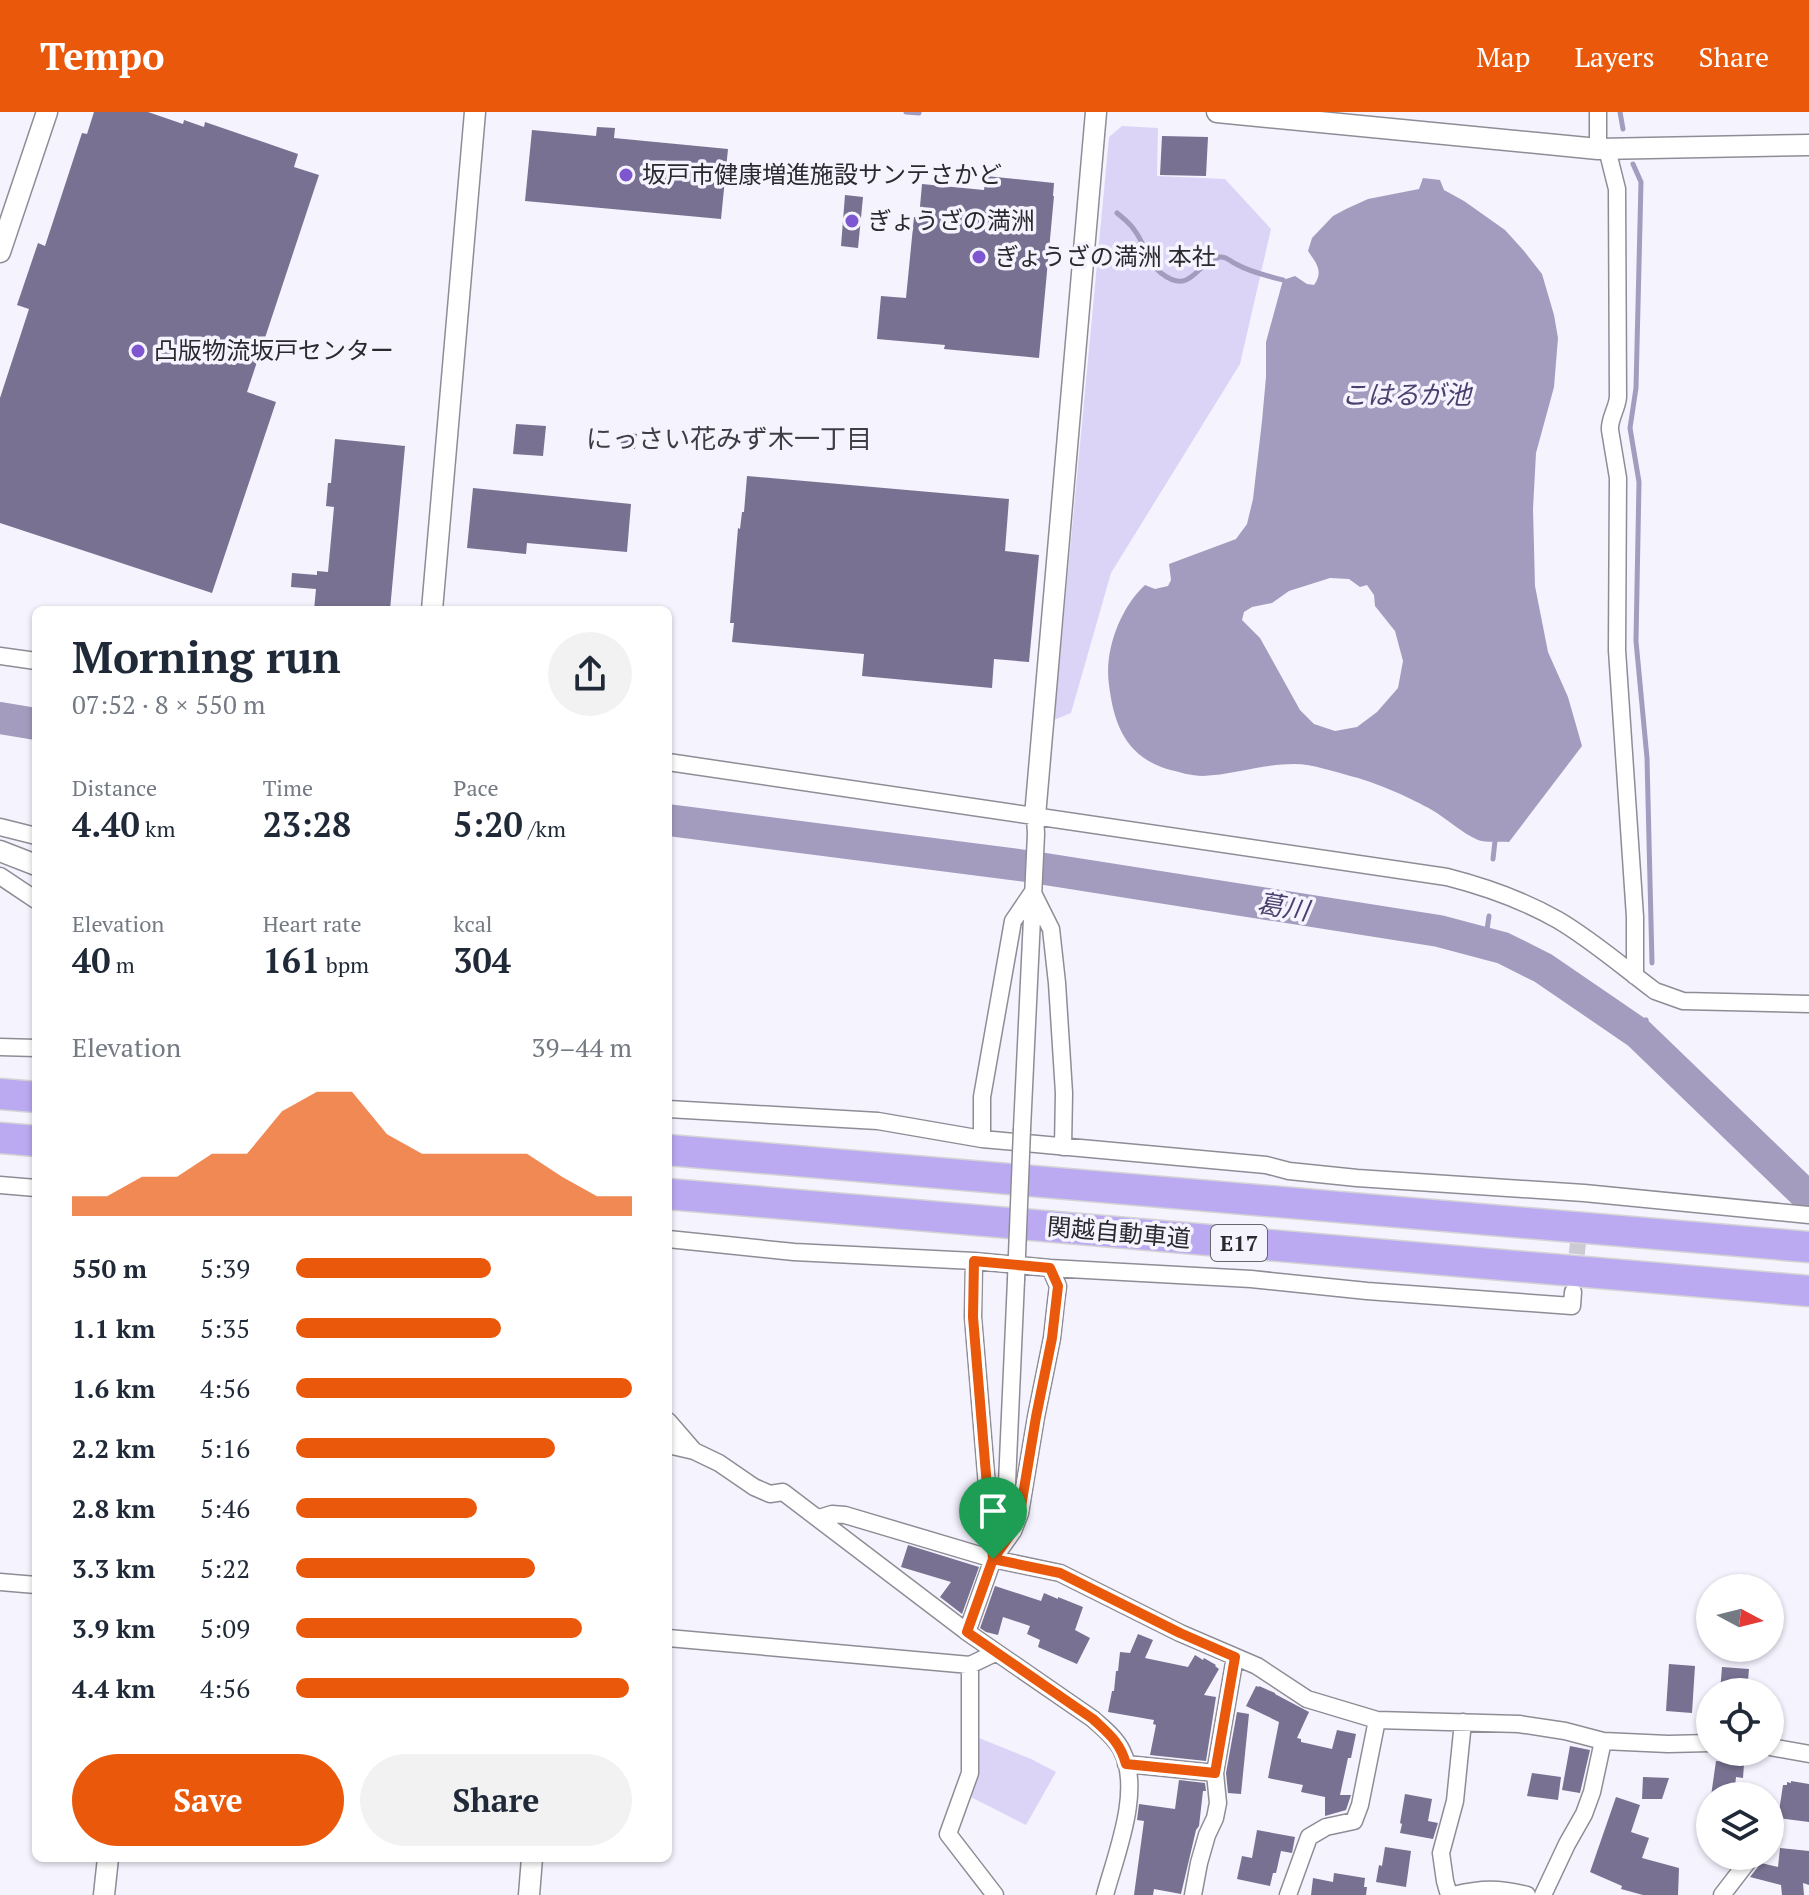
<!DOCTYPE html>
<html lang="en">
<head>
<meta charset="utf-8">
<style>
	:root { --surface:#fff; --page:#f2f2f3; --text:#1f2937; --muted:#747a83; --accent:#ea580c }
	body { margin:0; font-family:"PT Serif","Noto Sans JP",serif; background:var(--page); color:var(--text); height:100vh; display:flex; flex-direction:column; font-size:30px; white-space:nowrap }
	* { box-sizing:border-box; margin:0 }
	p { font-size:26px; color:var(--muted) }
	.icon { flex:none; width:44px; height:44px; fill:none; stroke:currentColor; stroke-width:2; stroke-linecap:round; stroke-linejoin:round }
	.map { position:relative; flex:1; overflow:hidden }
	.details { position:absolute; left:32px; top:494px; width:640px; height:1256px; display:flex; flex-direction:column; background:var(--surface); border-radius:12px; box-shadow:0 2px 6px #0004 }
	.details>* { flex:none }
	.needle { width:52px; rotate:97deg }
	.buttons { position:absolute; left:1696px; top:1462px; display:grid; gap:16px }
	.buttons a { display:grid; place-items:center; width:88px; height:88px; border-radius:50%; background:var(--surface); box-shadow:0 2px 6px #0004; font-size:40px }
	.pin { position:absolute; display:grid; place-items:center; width:68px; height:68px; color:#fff; margin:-82px -34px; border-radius:50% 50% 50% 0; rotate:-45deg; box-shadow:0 0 8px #0007 }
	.pin .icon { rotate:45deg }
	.round { display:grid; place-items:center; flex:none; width:84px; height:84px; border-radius:42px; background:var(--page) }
	.headline { display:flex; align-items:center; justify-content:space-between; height:136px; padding:0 40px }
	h1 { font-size:44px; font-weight:600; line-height:60px }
	.figures { display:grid; grid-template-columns:repeat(3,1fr); gap:12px; height:136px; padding:8px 40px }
	.figures div { display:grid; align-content:center }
	.figures b { font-size:34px; font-weight:600 }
	.figures small { font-size:22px; font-weight:400 }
	.figures p { font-size:22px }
	.chart { height:224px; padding:16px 40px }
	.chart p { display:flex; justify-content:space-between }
	.chart svg { width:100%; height:144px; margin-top:8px; fill:var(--accent); opacity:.7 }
	.button { display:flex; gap:16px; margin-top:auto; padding:16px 40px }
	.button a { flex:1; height:92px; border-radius:48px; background:var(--accent); color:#fff; font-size:32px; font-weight:600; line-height:92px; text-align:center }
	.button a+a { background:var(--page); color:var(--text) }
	ul { padding:0 40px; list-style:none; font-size:26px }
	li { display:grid; grid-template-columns:128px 96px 1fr; align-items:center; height:60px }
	li i { height:20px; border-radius:10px; background:var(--accent) }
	header { display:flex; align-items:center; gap:48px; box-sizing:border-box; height:112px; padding:0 40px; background:var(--accent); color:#fff }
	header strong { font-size:38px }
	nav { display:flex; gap:44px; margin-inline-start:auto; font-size:28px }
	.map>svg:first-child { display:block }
</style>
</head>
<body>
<header>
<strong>Tempo</strong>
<nav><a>Map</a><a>Layers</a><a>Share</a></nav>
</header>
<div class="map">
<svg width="1809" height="1783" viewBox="0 0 1809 1783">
	<rect width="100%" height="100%" fill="#f5f3fe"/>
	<!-- green -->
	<path fill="#dbd4f7" d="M1122 14 1158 16 1157 64 1225 67 1271 117 1240 252 1111 461 1071 601 1054 608 1109 25Z
		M979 1626 1031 1647 1056 1660 1026 1713 967 1683 975 1660Z"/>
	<!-- water -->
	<path fill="#a39cbe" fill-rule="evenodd" d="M1423 66 1440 68 1444 78 1464 89 1505 118 1524 139 1542 162 1554 203 1558 226 1554 275 1536 341 1533 397 1535 474 1548 540 1568 585 1582 634 1509 730C1499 729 1487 731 1478 728 1462 721 1447 707 1432 698 1413 687 1375 670 1354 665 1335 660 1313 652 1294 652 1263 652 1233 663 1203 664 1191 664 1179 660 1167 657 1126 644 1114 613 1109 573 1104 539 1120 496 1145 473L1155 477 1168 474 1171 468 1169 452 1236 427 1247 412 1253 387 1262 309 1266 265V230L1283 168 1295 164 1307 172 1314 173C1324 159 1316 151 1308 139L1312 126 1333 104 1346 97 1368 87 1419 77ZM1330 466 1349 467 1360 475 1367 473 1374 483 1375 494 1395 519 1403 549 1398 576 1377 600 1357 615 1335 619 1314 612 1300 598 1260 526 1242 508 1244 500 1252 495 1272 491 1289 479Z"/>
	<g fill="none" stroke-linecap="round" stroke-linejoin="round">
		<!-- stream -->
		<path stroke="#a39cbe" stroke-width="5" d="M906 0 919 1
			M1620 0 1623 17
			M1633 52 1641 70 1636 276 1630 316 1639 370 1636 529 1647 646 1652 851
			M1117 101C1123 106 1131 112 1135 119 1145 132 1147 150 1161 161 1192 185 1195 150 1220 145 1227 144 1229 149 1236 152 1250 160 1267 164 1283 168
			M1493 747 1495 729
			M1485 831 1489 804
			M1638 921 1646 908"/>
		<!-- river -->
		<path stroke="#a39cbe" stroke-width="32" d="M0 606 36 612
			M668 708 1026 754 1439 819 1503 836 1543 856 1638 921 1809 1086"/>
	</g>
	<!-- building -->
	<path fill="#787191" d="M94 0H148L183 12 184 8 204 15 205 10 298 42 294 55 319 63 247 280 276 290 212 481 0 411V286L29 197 17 193 38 131 45 134 82 21 87 22Z
		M597 15 615 16 614 26 728 37 721 107 525 89 532 18 596 24Z
		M1162 24 1208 25 1206 64 1160 63Z
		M986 64 1054 71 1053 84H1054L1039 246 944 237 945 233 877 227 881 184 906 186 914 105 919 106 922 72 984 78Z
		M845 83 863 85 858 136 841 134Z
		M516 312 546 314 543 344 513 342Z
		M622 320 637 322 635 337 620 336Z
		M335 327 405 334 390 498H314L316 477 291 475 292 461 317 463V459L328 460 334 395 326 394 328 371H331Z
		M747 364 1009 387 1005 439 1039 443 1029 550 994 547 992 576 862 564 864 542 732 530 734 511H730L738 416 740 417 742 400H744Z
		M473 376 631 392 627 440 527 431 526 442 467 436Z
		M908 1433 979 1455 962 1502 940 1485 951 1470 901 1455Z
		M995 1474 1041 1489 1044 1481 1058 1487V1485L1083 1495 1075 1518 1090 1526 1077 1552 1038 1535 1040 1528 1027 1522 1030 1514 1003 1505 998 1523 986 1520 980 1516Z
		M1138 1522 1153 1528 1145 1546 1188 1555 1195 1543 1203 1548 1204 1546 1216 1553 1215 1554 1219 1557 1204 1583 1216 1585 1206 1649 1150 1643 1156 1613 1153 1612 1154 1608 1108 1600 1112 1579H1114L1116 1559H1118L1120 1540 1130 1541Z
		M1669 1552 1695 1554 1692 1601 1666 1599Z
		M1722 1555 1749 1557 1747 1580H1720Z
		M1256 1574 1259 1575V1574L1275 1581V1582L1309 1600 1297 1626 1301 1627V1630L1332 1637 1337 1618 1356 1622 1351 1646H1348L1340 1683H1351L1346 1698 1325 1704V1685L1301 1680 1303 1673 1268 1666 1279 1610 1246 1594Z
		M1237 1600 1249 1602 1241 1682 1228 1681 1226 1661Z
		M1570 1634 1590 1638 1580 1681 1562 1678Z
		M1716 1649 1744 1652 1743 1666 1736 1665 1734 1684H1711Z
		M1532 1661 1561 1665 1558 1688 1527 1684Z
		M1643 1665 1669 1666 1662 1687H1642Z
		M1179 1668 1205 1671 1206 1679H1203L1199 1714 1196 1718 1181 1782 1154 1777 1153 1783H1134L1144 1709 1137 1708 1139 1692 1175 1697Z
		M1791 1669 1809 1672V1710L1778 1706 1783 1673H1787V1670L1791 1671Z
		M1405 1682 1432 1687 1428 1709 1438 1711 1433 1727 1400 1721 1402 1712 1400 1711Z
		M1616 1685 1640 1693 1631 1720 1649 1726 1642 1746 1679 1756 1678 1783H1643L1621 1777 1622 1774 1590 1760Z
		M1257 1718 1295 1725 1292 1741 1281 1739 1276 1761H1273L1270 1774 1237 1767 1242 1744 1252 1746Z
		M1385 1735 1411 1739 1406 1775 1376 1770 1379 1753 1382 1754Z
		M1780 1736 1809 1739V1773L1803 1771 1804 1783H1782L1781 1773 1750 1765 1761 1751 1778 1755Z
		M1334 1761 1365 1766 1364 1775H1367L1366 1783H1311L1313 1766 1333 1770Z"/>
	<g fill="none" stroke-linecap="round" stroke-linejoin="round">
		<!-- minor-tunnel -->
		<path stroke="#cccbd4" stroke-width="16" stroke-dasharray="16 8" stroke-linecap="butt" d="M1574 1166 1582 1096"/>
		<!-- minor casing -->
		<g stroke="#8e8d96" stroke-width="19">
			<path id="minor" d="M1598 0V37
				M1607 37 1617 77 1618 285C1617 297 1609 307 1610 318L1618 366 1617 538 1635 805V864
				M0 544 36 549
				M668 650 1447 765C1486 775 1523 788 1558 808 1592 828 1623 855 1655 879L1683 889 1809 892
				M0 715 36 724
				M0 764 36 788
				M1033 781 1051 817 1057 871 1064 981 1063 1035
				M0 935 36 936
				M668 997 878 1009 982 1027 1266 1053 1289 1059 1357 1066 1584 1081 1809 1103
				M1022 1017 1036 722 1035 704
				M982 1027V985L1013 809 1032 781
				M0 1073 36 1076
				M668 1127 794 1140 974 1149 1050 1156 1251 1167 1367 1179 1572 1194 1573 1180
				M974 1149 973 1205 991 1422
				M668 1309 694 1339
				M668 1333 694 1339 719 1351 754 1375 770 1382 783 1380 967 1520 1093 1607C1103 1616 1116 1626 1122 1639 1142 1679 1116 1742 1105 1783
				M819 1406 832 1402 845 1403 993 1447 1060 1461 1180 1521 1257 1554 1307 1587 1377 1608 1519 1612 1565 1619 1603 1629 1668 1632 1710 1631
				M996 1443 1013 1419 1020 1401 1036 1305 1052 1226 1056 1190 1058 1174 1050 1156
				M0 1470 36 1473
				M967 1520 993 1447 1007 1371 1016 1168
				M668 1526 970 1553 995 1541
				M970 1553V1661L948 1722 995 1783
				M1770 1635 1809 1642
				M1126 1652 1215 1661
				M1193 1783 1199 1751 1207 1723 1215 1706 1218 1691 1215 1661 1235 1545
				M1288 1783 1309 1725 1326 1715 1354 1709 1360 1693 1377 1608
				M1449 1783 1445 1769 1441 1741 1455 1689 1463 1610
				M1454 1783C1481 1776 1500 1776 1527 1783
				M1543 1783 1567 1732 1584 1702 1592 1680 1603 1629
				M1722 1783 1752 1744"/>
		</g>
		<!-- tertiary casing -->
		<g stroke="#8e8d96" stroke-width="23">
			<path id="tertiary" d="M1217 0 1598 37 1809 33
				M0 140 47 0
				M432 498 475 0
				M1035 704 1096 0
				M0 739 36 753
				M104 1783 108 1746
				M529 1783 532 1746"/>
		</g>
		<!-- motorway casing -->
		<g stroke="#d4d4d5" stroke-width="33">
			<path id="motorway" d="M0 982 36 985
				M0 1026 36 1029
				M668 1038 1809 1135
				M668 1082 1809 1179"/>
		</g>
		<!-- minor -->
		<use href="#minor" stroke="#fff" stroke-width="16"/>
		<!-- tertiary -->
		<use href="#tertiary" stroke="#fff" stroke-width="20"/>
		<!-- motorway -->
		<use href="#motorway" stroke="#bbaaf2" stroke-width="30"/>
		<!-- minor-bridge casing -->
		<g stroke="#8e8d96" stroke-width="19" stroke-linecap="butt">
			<path id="minor-bridge" d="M1016 1168 1022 1017"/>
		</g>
		<!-- minor-bridge -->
		<use href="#minor-bridge" stroke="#fff" stroke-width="16"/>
	</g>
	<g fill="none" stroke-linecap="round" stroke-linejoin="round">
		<!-- route casing -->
		<g stroke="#fff" stroke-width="16">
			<path id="route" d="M993 1447 973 1205 974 1149 1050 1156 1058 1174 1052 1226 1036 1305 1020 1401 1013 1419 993 1447 1060 1461 1180 1521 1235 1545 1215 1661 1126 1652C1120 1630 1109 1622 1093 1607L967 1520 993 1447"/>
		</g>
		<!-- route -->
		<use href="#route" stroke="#ea580c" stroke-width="10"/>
	</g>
	<!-- markers -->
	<g fill="#7e57d0" stroke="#f5f3fe" stroke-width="3">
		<circle cx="626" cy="63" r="8"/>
		<circle cx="852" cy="109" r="8"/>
		<circle cx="979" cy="145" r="8"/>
		<circle cx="138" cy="239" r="8"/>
	</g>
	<g text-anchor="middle" stroke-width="7" stroke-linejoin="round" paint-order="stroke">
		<!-- shield labels -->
		<rect fill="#f5f3fe" stroke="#67666c" stroke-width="2" x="1211" y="1113" width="56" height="36" rx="6"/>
		<g font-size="22" font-weight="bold" fill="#2a292d">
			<text x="1239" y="1139">E17</text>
		</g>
		<!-- poi labels -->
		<g font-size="24" fill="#2a292d" stroke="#f5f3fe" text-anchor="start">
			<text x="642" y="71">坂戸市健康増進施設サンテさかど</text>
			<text x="868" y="117">ぎょうざの満洲</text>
			<text x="995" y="153">ぎょうざの満洲 本社</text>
			<text x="154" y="247">凸版物流坂戸センター</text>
		</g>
		<!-- street labels -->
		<g font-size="24" fill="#2a292d" stroke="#f5f3fe">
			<text transform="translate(1119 1121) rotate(5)" y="8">関越自動車道</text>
		</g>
		<!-- water labels -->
		<g font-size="26" font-style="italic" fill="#4b3f6e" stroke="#f5f3fe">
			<text x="1406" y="292">こはるが池</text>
			<text transform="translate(1283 795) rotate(9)" y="9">葛川</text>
		</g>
		<!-- neighbourhood labels -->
		<g font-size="26" fill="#3e3d45" stroke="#f5f3fe">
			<text x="729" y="336">にっさい花みず木一丁目</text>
		</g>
	</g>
</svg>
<div class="buttons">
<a><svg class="needle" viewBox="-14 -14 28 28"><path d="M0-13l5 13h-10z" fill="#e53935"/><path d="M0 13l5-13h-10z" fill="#747a83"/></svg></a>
<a><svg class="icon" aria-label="locate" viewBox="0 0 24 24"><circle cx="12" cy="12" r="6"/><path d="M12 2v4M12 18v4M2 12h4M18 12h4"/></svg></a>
<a><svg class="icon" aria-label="layers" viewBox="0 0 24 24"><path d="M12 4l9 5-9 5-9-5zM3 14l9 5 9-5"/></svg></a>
</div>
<div class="pin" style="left:993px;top:1447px;background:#1e9e55"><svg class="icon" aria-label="arrive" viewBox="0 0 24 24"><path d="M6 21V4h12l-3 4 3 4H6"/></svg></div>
<section class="details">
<div class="headline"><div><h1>Morning run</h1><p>07:52 · 8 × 550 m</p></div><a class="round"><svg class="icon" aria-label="share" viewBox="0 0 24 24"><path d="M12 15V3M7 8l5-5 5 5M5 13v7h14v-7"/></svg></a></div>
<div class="figures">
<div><p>Distance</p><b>4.40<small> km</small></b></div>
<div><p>Time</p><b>23:28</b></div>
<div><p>Pace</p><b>5:20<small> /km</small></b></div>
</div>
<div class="figures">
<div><p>Elevation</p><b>40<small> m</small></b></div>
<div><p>Heart rate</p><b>161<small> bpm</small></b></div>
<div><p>kcal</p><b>304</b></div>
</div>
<div class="chart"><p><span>Elevation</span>39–44 m</p>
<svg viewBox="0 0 160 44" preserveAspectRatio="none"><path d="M0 44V38L10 38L20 32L30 32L40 25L50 25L60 12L70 6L80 6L90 19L100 25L110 25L120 25L130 25L140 32L150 38L160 38V44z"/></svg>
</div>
<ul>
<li><b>550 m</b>5:39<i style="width:58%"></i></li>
<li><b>1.1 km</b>5:35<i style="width:61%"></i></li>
<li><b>1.6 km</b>4:56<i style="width:100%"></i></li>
<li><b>2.2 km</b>5:16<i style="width:77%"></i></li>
<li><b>2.8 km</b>5:46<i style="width:54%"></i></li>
<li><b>3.3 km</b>5:22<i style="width:71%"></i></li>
<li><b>3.9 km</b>5:09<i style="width:85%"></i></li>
<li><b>4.4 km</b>4:56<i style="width:99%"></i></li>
</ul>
<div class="button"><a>Save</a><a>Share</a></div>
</section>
</div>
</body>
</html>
